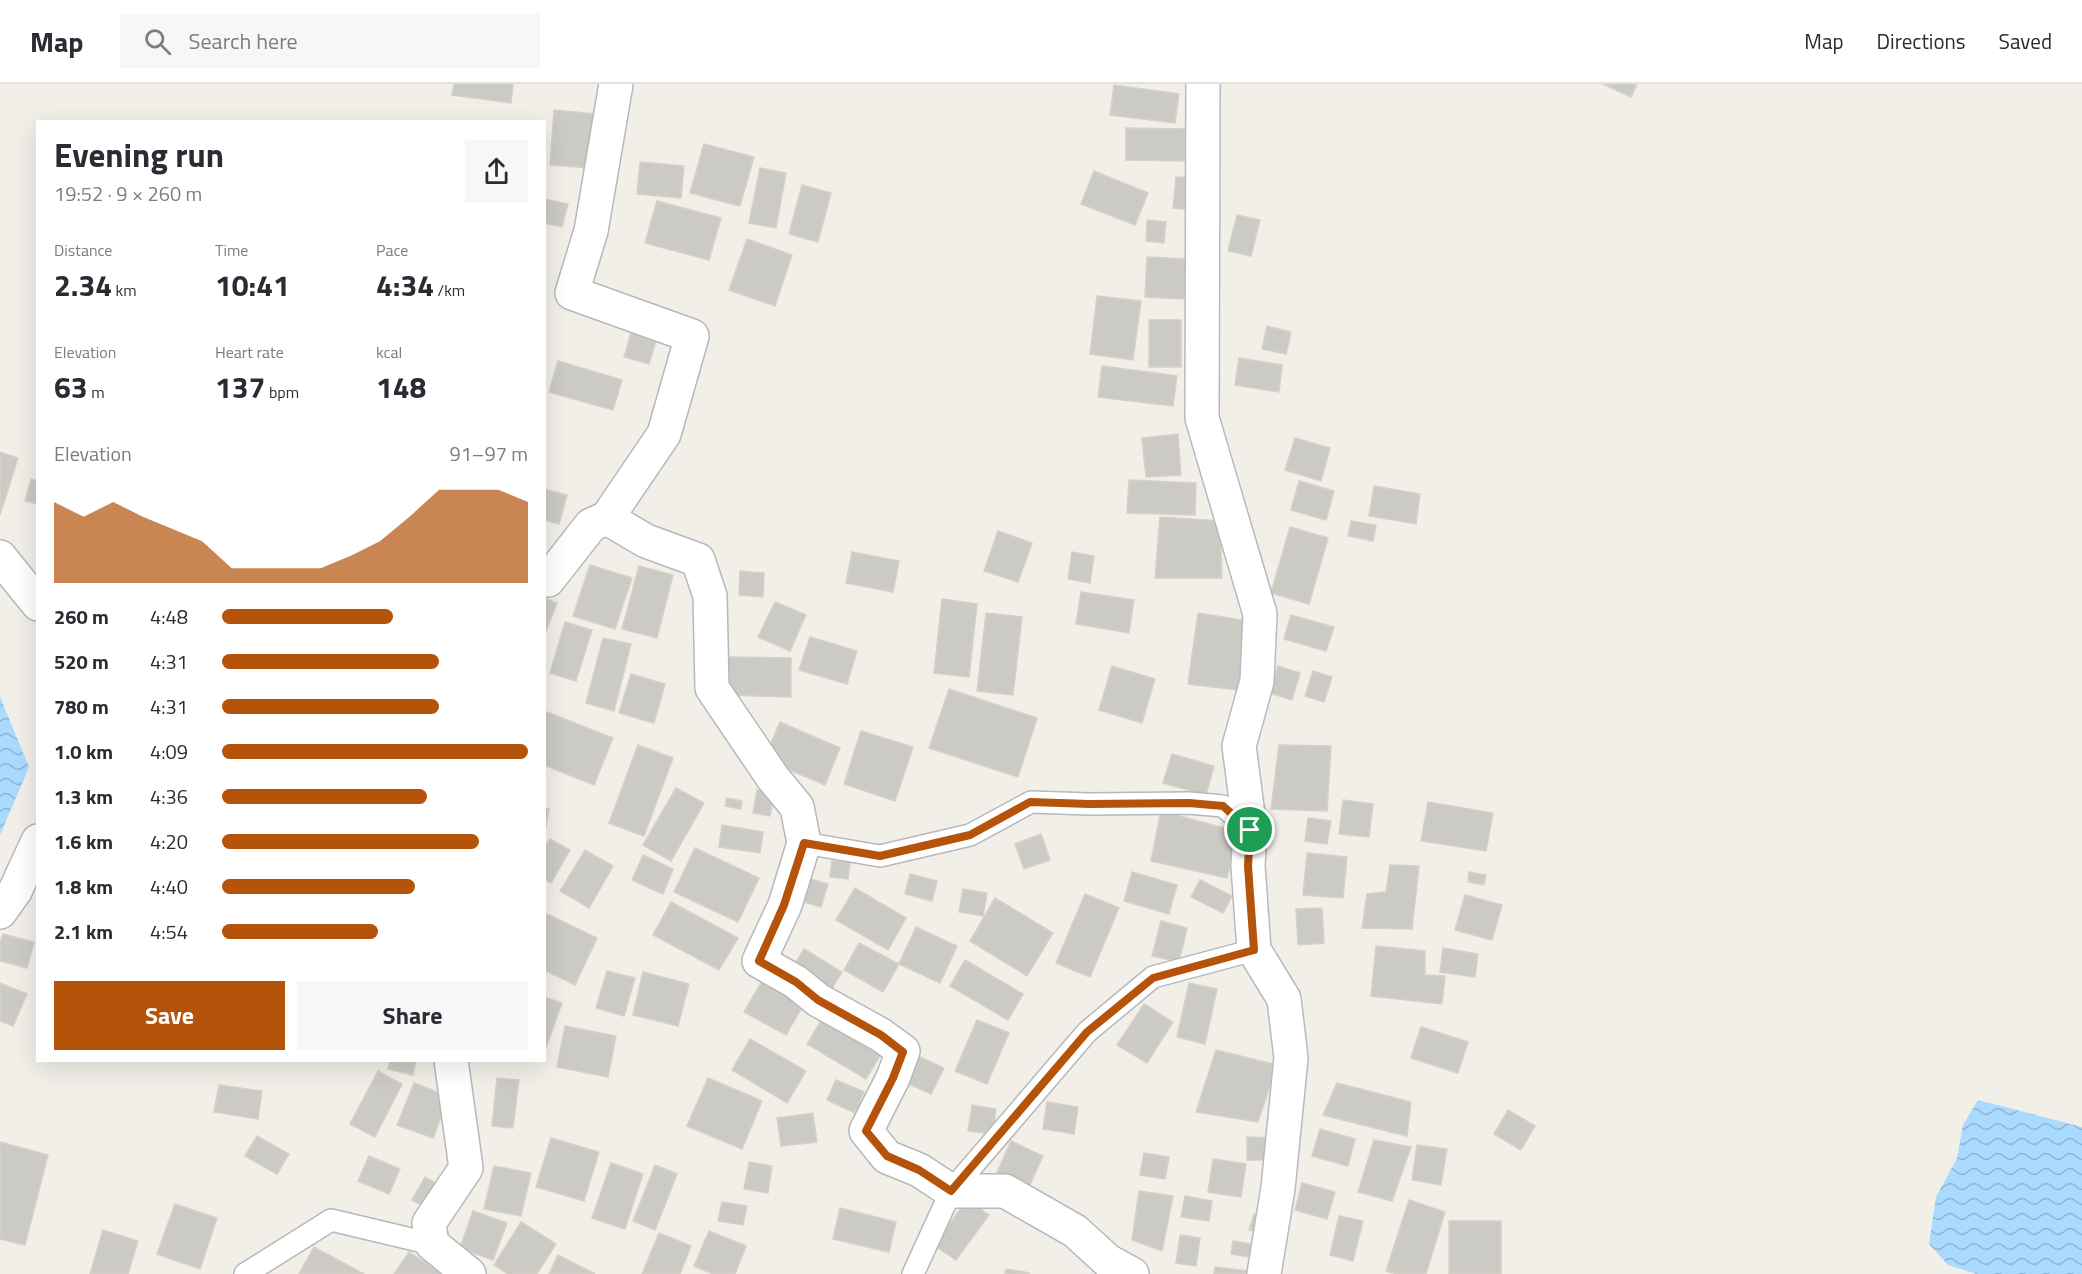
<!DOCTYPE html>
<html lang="en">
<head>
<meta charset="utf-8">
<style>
	:root { --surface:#fff; --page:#f7f7f7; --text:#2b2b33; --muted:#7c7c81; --line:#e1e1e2; --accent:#b45309 }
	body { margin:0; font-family:"Titillium Web",sans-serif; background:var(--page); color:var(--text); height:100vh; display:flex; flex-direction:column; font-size:22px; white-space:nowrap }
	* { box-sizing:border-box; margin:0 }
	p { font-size:20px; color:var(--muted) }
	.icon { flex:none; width:33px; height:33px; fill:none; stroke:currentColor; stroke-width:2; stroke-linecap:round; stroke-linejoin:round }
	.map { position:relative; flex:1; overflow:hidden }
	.details { position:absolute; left:36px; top:36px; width:510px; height:942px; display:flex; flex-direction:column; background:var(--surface); border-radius:0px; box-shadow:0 6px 24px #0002 }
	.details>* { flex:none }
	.pin { position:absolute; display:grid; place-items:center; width:51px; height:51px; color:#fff; margin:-26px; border:3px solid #fff; border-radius:50%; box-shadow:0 2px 6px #0007 }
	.round { display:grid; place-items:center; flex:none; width:63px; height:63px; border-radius:0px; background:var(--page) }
	.summary { display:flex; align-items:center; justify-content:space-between; height:102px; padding:0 18px }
	h1 { font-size:33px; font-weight:700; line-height:45px }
	.metrics { display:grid; grid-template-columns:repeat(3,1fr); gap:9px; height:102px; padding:6px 18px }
	.metrics div { display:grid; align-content:center }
	.metrics b { font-size:30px; font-weight:700 }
	.metrics small { font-size:16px; font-weight:400 }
	.metrics p { font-size:16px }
	.chart { height:168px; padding:12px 18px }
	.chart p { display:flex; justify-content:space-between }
	.chart svg { width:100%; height:108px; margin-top:6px; fill:var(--accent); opacity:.7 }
	.cta { display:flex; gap:12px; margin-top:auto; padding:12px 18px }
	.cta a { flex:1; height:69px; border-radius:0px; background:var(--accent); color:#fff; font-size:24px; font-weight:700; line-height:69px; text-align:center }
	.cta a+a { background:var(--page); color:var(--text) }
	ul { padding:0 18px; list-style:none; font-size:20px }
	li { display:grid; grid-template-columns:96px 72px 1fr; align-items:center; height:45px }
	li i { height:15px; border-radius:8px; background:var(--accent) }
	header { display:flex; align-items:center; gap:36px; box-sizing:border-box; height:84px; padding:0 30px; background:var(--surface); border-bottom:2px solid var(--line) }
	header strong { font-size:28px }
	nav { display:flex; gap:33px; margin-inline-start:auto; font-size:21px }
	.search { width:420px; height:54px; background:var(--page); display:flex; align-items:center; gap:15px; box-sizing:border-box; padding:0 21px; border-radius:0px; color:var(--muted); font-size:22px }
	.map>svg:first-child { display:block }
</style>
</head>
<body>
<header>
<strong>Map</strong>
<div class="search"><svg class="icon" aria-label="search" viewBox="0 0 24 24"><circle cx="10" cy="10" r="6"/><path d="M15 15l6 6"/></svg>Search here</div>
<nav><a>Map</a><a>Directions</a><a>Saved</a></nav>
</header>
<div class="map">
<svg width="2082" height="1190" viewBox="0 0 2082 1190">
	<defs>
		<pattern id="water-waves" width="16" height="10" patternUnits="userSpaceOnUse" patternTransform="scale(1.5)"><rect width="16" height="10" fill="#aadaff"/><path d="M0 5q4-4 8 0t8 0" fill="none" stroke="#8eb4d2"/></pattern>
	</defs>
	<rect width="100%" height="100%" fill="#f1efe8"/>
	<!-- water -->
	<path fill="url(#water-waves)" d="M0 613 29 683 0 751Z
		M1978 1016 2082 1043V1190H1977L1948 1181 1929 1160 1936 1113 1957 1074 1963 1041Z"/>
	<!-- building -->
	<path fill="#cccac5" stroke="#d6d1c6" stroke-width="1.5" d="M454 0H513L511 19 452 11Z
		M1603 0H1637L1631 13Z
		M1114 1 1179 10 1175 39 1110 31Z
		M554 26 595 30 590 84 550 81Z
		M1126 44 1185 45V77L1126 76Z
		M704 60 754 73 740 122 690 109Z
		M640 78 684 82 681 114 637 110Z
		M760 84 786 89 776 144 749 139Z
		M1094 87 1148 109 1135 141 1081 120Z
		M1176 93 1195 94 1193 126 1173 124Z
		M802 101 831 109 818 158 789 150Z
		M544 115 568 120 562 143 544 139Z
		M657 117 721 134 709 176 645 159Z
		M1237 131 1260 136 1251 172 1228 167Z
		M1147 136 1166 138 1164 159 1146 157Z
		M747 155 792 171 775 222 729 206Z
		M1147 173 1186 175 1184 215 1145 213Z
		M1097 212 1141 217 1133 276 1090 270Z
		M1149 236H1181V283H1149Z
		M1267 242 1291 248 1286 270 1262 265Z
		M631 249 656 257 649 280 624 273Z
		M1239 274 1282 281 1279 308 1235 301Z
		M558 277 622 296 613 326 549 308Z
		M1102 282 1177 292 1173 322 1098 313Z
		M1178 350 1181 391 1146 393 1142 354Z
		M1295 354 1330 364 1321 397 1285 386Z
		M0 368 18 374 0 431Z
		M31 395 38 397V420L25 417Z
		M1129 396 1196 399 1195 431 1127 429Z
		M1299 397 1334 407 1326 436 1291 426Z
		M1374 402 1420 410 1416 440 1369 432Z
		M544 405 567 411 559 440 544 436Z
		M1160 433 1220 437 1222 494H1155Z
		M1351 437 1376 441 1373 457 1348 452Z
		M1290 443 1328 454 1309 520 1271 509Z
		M998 447 1032 459 1018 498 984 487Z
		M852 468 899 477 893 508 846 499Z
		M1072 468 1094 472 1090 499 1068 495Z
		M590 481 632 494 615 545 573 532Z
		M639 482 673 491 657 554 622 545Z
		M740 487 764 489 763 513 739 511Z
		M1081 508 1134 516 1129 549 1076 540Z
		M544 514 557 519 544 552Z
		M942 515 977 520 969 593 934 589Z
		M775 518 806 531 790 567 758 553Z
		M986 529 1022 533 1013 611 977 607Z
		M1198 529 1248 537 1238 606 1188 600Z
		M1291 531 1334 543 1326 567 1284 555Z
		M565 538 592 546 576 597 550 589Z
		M810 553 857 567 847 600 799 586Z
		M603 554 631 560 614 627 586 619Z
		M727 573 791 574V613L726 611Z
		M1112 582 1155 595 1142 639 1099 626Z
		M1278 582 1300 589 1292 616 1270 609Z
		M1313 587 1332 593 1324 618 1305 612Z
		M631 590 665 600 654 639 619 629Z
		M949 605 1037 634 1018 693 929 664Z
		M544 627 613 654 594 701 544 681Z
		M780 638 840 664 825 701 764 675Z
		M861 647 913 663 895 717 844 700Z
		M638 661 673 674 644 752 609 739Z
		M1279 661 1331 662 1327 727 1271 725Z
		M1172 670 1214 682 1206 711 1163 699Z
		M676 704 704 719 671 777 643 761Z
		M757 706 774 709 770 732 753 729Z
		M727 714 742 717 741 725 725 722Z
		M1343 716 1373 720 1369 753 1339 750Z
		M1428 718 1493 729 1486 767 1421 757Z
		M544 724 549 725 544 753Z
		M1161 727 1239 748 1227 794 1151 777Z
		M1308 734 1331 737 1327 760 1305 757Z
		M722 741 763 748 760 769 719 763Z
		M1041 750 1050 776 1024 785 1015 760Z
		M550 755 570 766 551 799 544 795V764Z
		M695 764 759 794 738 838 674 808Z
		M585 766 613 782 589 824 560 807Z
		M1307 769 1347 773 1343 814 1303 811Z
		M643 771 673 785 663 810 632 796Z
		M832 777 850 779 848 795 830 793Z
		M1390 781 1419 782 1412 845 1362 844 1367 810 1386 808Z
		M1132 788 1177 801 1169 830 1124 817Z
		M1469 788 1486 791 1484 801 1468 798Z
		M910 790 937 797 932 817 905 810Z
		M811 795 828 800 821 823 804 818Z
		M1200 796 1232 812 1223 829 1191 813Z
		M855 804 906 834 888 866 836 836Z
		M963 805 987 809 983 832 959 828Z
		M1085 810 1119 824 1090 893 1056 879Z
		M1465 811 1502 821 1492 856 1455 846Z
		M995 814 1053 849 1027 892 970 857Z
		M671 818 738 854 719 886 653 851Z
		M1322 824 1324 859 1298 861 1296 825Z
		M547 830 597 854 575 901 544 886V835Z
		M1161 837 1187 844 1179 878 1152 872Z
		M916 843 957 862 940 899 899 880Z
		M3 850 34 858 27 884 0 877V859Z
		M859 859 899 880 883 908 844 886Z
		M1376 862 1425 867V891L1445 892 1442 920 1371 912Z
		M1443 864 1478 870 1475 893 1440 888Z
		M804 865 842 888 828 911 790 888Z
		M965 876 1023 910 1008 936 950 902Z
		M607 887 635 894 624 932 596 924Z
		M643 888 689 900 678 942 633 931Z
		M766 890 808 913 786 951 744 928Z
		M0 899 27 910 13 942 0 937Z
		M1189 899 1217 905 1205 960 1177 953Z
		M544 913 562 919 544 969Z
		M1144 920 1173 938 1147 979 1117 961Z
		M827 927 886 962 866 995 807 960Z
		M977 936 1009 949 987 1000 955 987Z
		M565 942 616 952 608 993 557 983Z
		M1421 943 1468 958 1458 989 1411 974Z
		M750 955 806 987 787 1019 732 986Z
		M1216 966 1277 981 1258 1038 1196 1028Z
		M914 970 944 984 931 1010 902 997Z
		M390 976H416L413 991 388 985Z
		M378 987 402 1000 375 1053 350 1040Z
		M497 994 519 996 513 1044 492 1042Z
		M708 994 762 1017 742 1065 687 1042Z
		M836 996 864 1008 855 1029 827 1016Z
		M414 999 449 1013 433 1054 397 1041Z
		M1337 999 1411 1018 1407 1052 1323 1031Z
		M219 1001 262 1007 258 1035 214 1028Z
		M1047 1018 1078 1023 1074 1050 1043 1045Z
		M972 1021 996 1025 993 1050 968 1047Z
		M1508 1026 1535 1042 1521 1066 1494 1050Z
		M813 1029 817 1058 781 1062 777 1034Z
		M1320 1045 1355 1055 1348 1082 1312 1072Z
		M257 1052 289 1070 277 1090 245 1072Z
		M1247 1053 1273 1054 1272 1076H1247Z
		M551 1054 599 1068 584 1117 536 1103Z
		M1374 1056 1411 1063 1392 1117 1358 1108Z
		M1011 1057 1043 1072 1027 1107 995 1093Z
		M0 1058 48 1071 25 1161 0 1155Z
		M1417 1061 1447 1065 1441 1101 1412 1096Z
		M1144 1069 1169 1073 1165 1095 1140 1091Z
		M369 1072 400 1085 389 1110 358 1097Z
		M1213 1075 1246 1080 1241 1113 1208 1108Z
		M749 1078 772 1082 768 1109 744 1105Z
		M611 1079 643 1090 625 1145 592 1134Z
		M655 1081 677 1090 655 1146 633 1137Z
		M494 1082 531 1089 521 1132 484 1125Z
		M425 1093 441 1102 428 1125 412 1116Z
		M1302 1099 1335 1108 1327 1135 1295 1126Z
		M1139 1107 1173 1112 1162 1167 1132 1156Z
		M1185 1112 1212 1117 1209 1137 1181 1133Z
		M967 1116 989 1131 956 1176 934 1161Z
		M1409 1116 1445 1128 1426 1190H1397L1386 1187Z
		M722 1118 747 1122 743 1141 718 1137Z
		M175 1120 217 1134 200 1185 157 1170Z
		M840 1124 896 1138 889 1168 833 1155Z
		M473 1127 507 1139 493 1176 460 1164Z
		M1254 1130 1266 1134 1262 1149 1249 1146Z
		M1339 1132 1363 1137 1353 1177 1330 1171Z
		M1449 1137H1501V1190H1449Z
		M521 1138 556 1160 537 1190H508L494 1181Z
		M103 1146 138 1157 128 1190H90Z
		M709 1147 746 1162 735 1190H713L694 1182Z
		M659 1149 691 1162 680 1190H642Z
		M1180 1151 1200 1154 1196 1182 1176 1179Z
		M1233 1157 1257 1161 1255 1174 1231 1170Z
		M314 1163 364 1190H299Z
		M409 1168 442 1190H394Z
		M558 1171 595 1190H549Z
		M1215 1183 1254 1188V1190H1214Z
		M1006 1185 1030 1189 1005 1190Z"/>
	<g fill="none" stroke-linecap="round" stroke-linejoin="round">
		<!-- lane casing -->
		<g stroke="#b5b8bc" stroke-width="24">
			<path id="lane" d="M804 759 880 772 970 751 1031 718 1089 720 1189 719 1223 722 1250 746
				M245 1190 331 1136 432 1160
				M913 1190 951 1107 1087 948 1153 893 1254 866"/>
		</g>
		<!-- street casing -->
		<g stroke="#b5b8bc" stroke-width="36">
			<path id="street" d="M616 0 591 147 572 209 692 252 664 350 607 434 646 457 698 476 710 512 712 604 773 694 797 723 804 759 785 821 759 877 796 898 818 916 881 951 903 967 893 994 866 1047 887 1073 919 1086 951 1107H1005L1075 1147 1108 1177 1132 1190
				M0 473 38 520
				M544 496H548L591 441 607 434
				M0 828 15 807 38 757
				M451 976 466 1084 429 1139 432 1160 469 1190"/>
		</g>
		<!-- secondary casing -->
		<g stroke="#b6babf" stroke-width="36">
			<path id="secondary" d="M1203 0 1202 334 1260 530 1257 597 1239 662 1250 746 1248 782 1254 866 1284 915 1291 974 1278 1104 1264 1190"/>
		</g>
		<!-- lane -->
		<use href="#lane" stroke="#fff" stroke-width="21"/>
		<!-- street -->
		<use href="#street" stroke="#fff" stroke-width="33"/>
		<!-- secondary -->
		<use href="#secondary" stroke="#fff" stroke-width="33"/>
	</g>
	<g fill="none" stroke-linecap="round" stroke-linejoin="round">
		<!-- route casing -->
		<g stroke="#fff" stroke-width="12">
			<path id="route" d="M1030 718 1089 720 1189 719 1223 722 1250 746 1248 782 1254 866 1153 894 1087 948 951 1107 919 1086 887 1072 866 1047 893 994 903 968 881 951 818 916 796 898 759 877 784 821 804 759 880 772 970 751Z"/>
		</g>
		<!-- route -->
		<use href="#route" stroke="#b45309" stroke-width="8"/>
	</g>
</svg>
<div class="pin" style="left:1250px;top:746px;background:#1e9e55"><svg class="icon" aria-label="arrive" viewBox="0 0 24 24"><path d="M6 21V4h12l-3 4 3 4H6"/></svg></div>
<section class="details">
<div class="summary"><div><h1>Evening run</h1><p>19:52 · 9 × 260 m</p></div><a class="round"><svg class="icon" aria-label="share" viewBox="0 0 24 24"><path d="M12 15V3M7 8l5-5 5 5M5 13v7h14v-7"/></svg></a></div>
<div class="metrics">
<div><p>Distance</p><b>2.34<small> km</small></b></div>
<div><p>Time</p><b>10:41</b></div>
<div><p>Pace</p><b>4:34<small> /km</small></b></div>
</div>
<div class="metrics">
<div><p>Elevation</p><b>63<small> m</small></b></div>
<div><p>Heart rate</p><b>137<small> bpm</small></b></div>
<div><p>kcal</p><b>148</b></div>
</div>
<div class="chart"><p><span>Elevation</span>91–97 m</p>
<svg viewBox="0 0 160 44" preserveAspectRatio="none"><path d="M0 44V11L10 17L20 11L30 17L40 22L50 27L60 38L70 38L80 38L90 38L100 33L110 27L120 17L130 6L140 6L150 6L160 11V44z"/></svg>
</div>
<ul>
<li><b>260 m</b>4:48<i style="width:56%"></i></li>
<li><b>520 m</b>4:31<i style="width:71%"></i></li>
<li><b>780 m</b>4:31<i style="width:71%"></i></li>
<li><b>1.0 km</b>4:09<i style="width:100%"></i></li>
<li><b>1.3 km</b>4:36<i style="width:67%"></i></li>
<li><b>1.6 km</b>4:20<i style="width:84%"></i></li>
<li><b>1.8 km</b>4:40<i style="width:63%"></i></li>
<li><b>2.1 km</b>4:54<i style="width:51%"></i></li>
</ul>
<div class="cta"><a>Save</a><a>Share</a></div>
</section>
</div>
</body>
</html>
